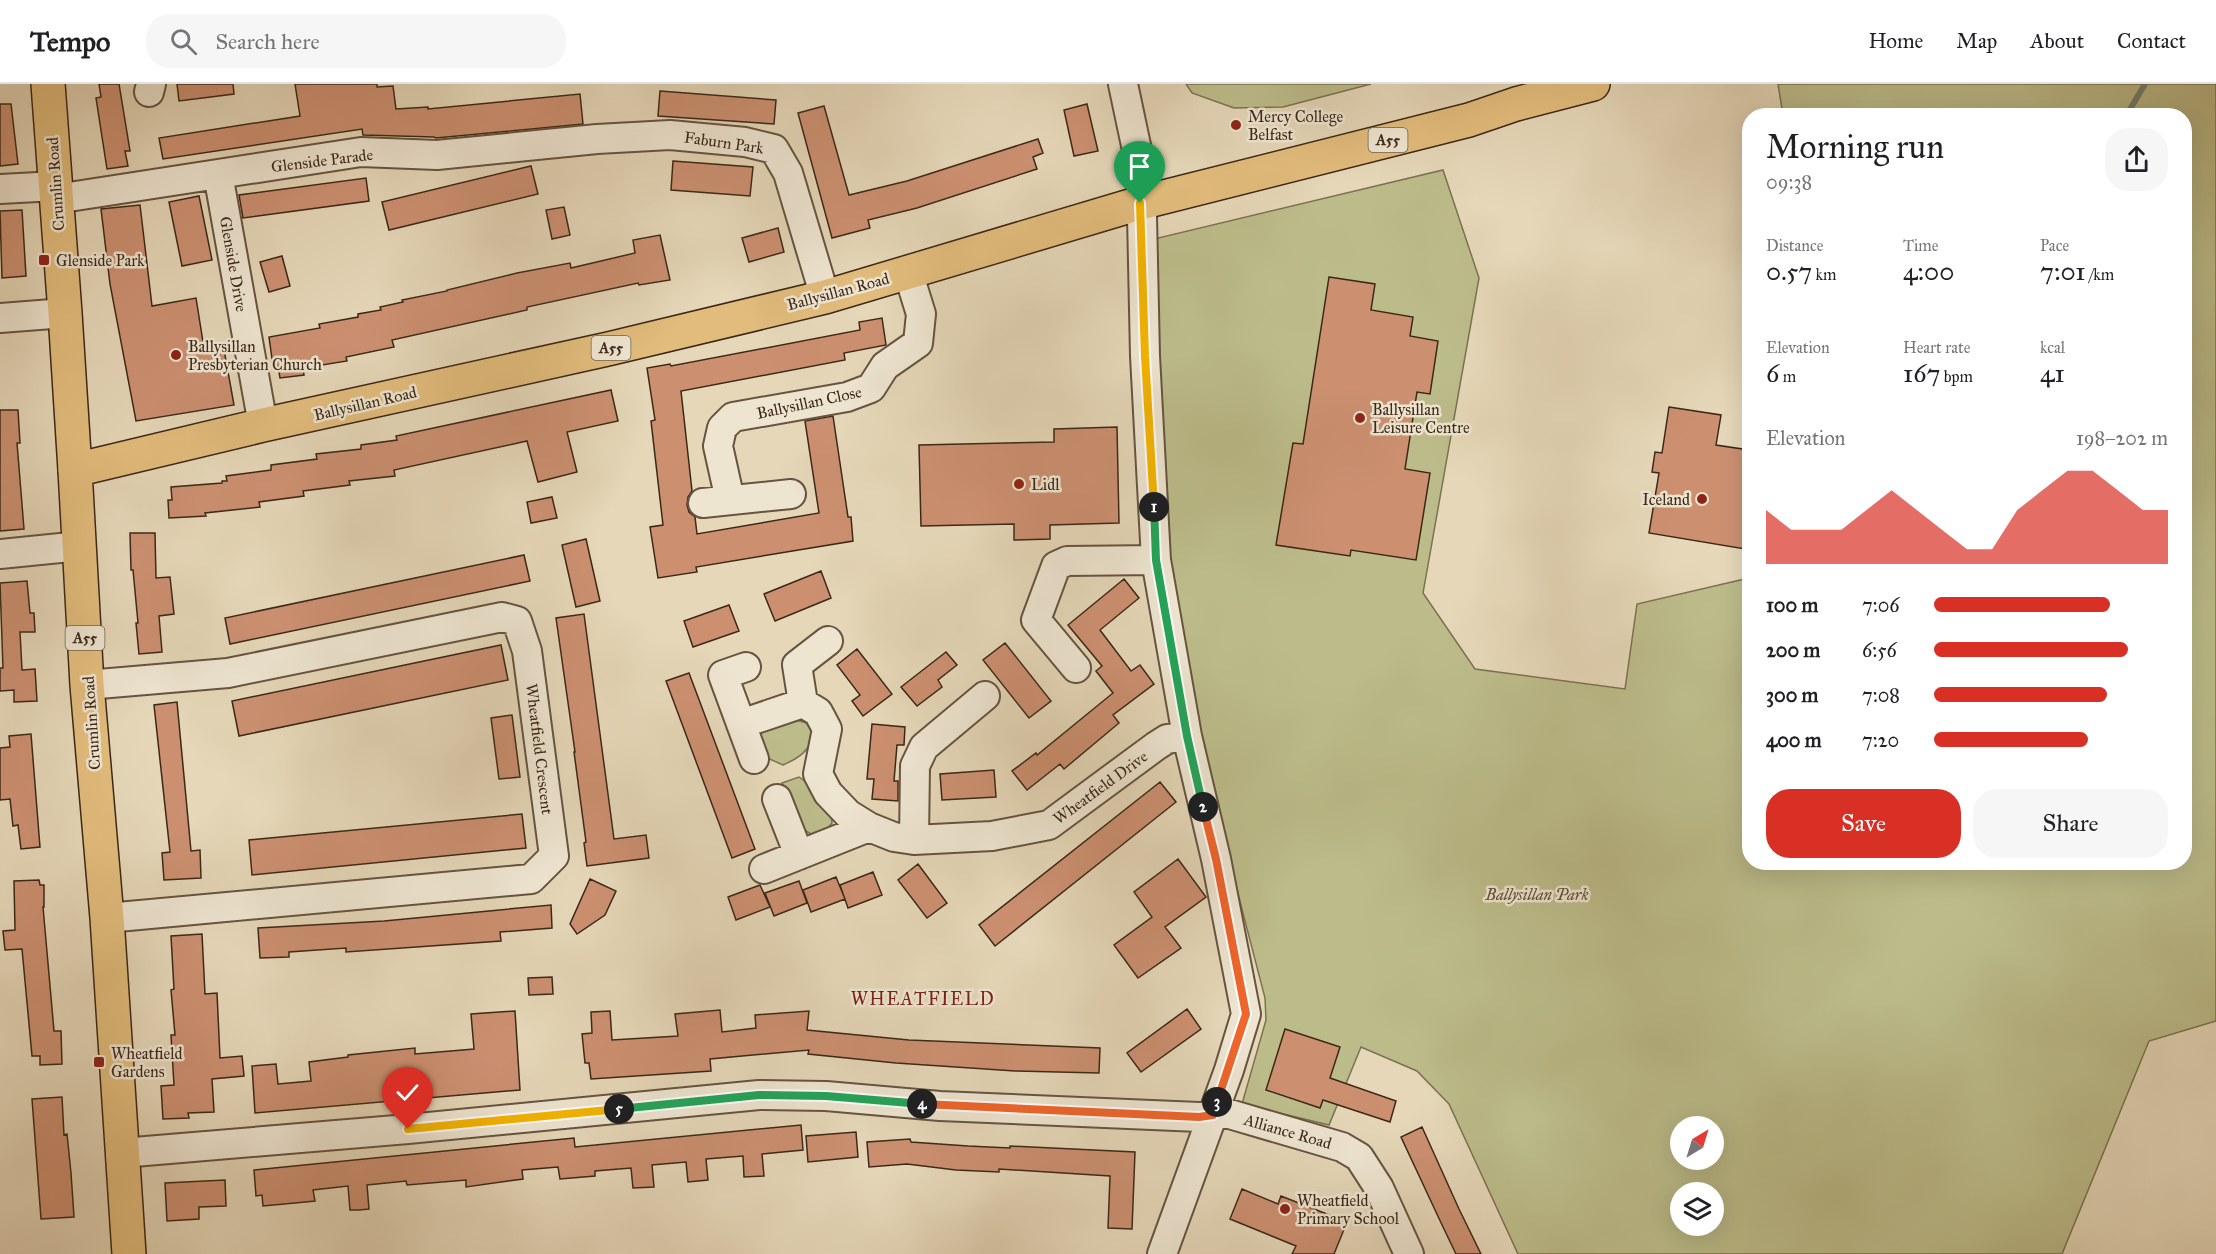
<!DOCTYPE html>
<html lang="en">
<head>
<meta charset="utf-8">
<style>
	:root { --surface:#fff; --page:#f6f6f6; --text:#202124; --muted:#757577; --line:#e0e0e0; --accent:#d93025 }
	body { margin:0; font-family:"IM FELL Great Primer",serif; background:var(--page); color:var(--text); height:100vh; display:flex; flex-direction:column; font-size:22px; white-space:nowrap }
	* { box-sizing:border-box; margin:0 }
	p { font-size:20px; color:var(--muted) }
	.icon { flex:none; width:33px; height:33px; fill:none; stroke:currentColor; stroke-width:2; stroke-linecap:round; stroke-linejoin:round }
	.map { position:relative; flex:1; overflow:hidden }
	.details { position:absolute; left:1742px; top:24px; width:450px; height:762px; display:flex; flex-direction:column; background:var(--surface); border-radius:24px; box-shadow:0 6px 24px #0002 }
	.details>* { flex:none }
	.needle { width:39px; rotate:38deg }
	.fabs { position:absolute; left:1670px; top:1032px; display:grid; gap:12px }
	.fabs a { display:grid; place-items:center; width:54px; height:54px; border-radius:50%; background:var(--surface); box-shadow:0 6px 24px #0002; font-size:30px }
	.pin { position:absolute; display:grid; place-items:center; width:51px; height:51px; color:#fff; margin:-62px -26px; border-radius:50% 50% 50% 0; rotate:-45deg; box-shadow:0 0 6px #0007 }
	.pin .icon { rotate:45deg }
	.km { position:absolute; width:30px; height:30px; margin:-15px; border-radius:50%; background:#222; color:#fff; font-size:16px; line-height:30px; text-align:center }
	.round { display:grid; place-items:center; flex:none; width:63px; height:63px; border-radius:24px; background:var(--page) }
	.overview { display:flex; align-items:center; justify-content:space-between; height:102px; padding:0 24px }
	h1 { font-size:33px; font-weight:600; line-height:45px }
	.metrics { display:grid; grid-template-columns:repeat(3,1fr); gap:9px; height:102px; padding:6px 24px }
	.metrics div { display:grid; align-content:center }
	.metrics b { font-size:26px; font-weight:600 }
	.metrics small { font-size:16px; font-weight:400 }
	.metrics p { font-size:16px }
	.chart { height:168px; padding:12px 24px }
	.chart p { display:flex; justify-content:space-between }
	.chart svg { width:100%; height:108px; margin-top:6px; fill:var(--accent); opacity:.7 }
	.primary-button { display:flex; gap:12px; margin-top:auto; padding:12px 24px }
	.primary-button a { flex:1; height:69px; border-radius:24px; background:var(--accent); color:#fff; font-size:24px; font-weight:600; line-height:69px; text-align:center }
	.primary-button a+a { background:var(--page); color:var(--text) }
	ul { padding:0 24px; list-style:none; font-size:20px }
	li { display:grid; grid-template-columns:96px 72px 1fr; align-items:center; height:45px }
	li i { height:15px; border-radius:8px; background:var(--accent) }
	header { display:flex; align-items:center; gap:36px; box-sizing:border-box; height:84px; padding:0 30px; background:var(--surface); border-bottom:2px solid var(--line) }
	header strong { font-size:28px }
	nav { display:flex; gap:33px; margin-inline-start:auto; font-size:21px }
	.search { width:420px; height:54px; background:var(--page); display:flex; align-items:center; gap:15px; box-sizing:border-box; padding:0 21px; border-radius:24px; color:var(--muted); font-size:22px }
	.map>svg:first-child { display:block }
</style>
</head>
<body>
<header>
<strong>Tempo</strong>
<div class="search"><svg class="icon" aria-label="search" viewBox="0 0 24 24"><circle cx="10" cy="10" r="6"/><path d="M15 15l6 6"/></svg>Search here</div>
<nav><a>Home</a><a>Map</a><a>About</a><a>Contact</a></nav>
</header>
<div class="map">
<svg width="2216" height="1170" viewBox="0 0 2216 1170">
	<rect width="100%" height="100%" fill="#e5d7b8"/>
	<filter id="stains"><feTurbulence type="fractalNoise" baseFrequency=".00333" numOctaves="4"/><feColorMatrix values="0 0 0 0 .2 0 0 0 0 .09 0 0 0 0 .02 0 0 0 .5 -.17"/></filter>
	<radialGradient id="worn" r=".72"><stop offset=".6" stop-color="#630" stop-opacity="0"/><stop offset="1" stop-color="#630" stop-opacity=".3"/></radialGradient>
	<!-- green -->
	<path fill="#bcbc8a" stroke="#7c7251" stroke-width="1.5" fill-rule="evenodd" d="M1186 0H1371L1283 23 1234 24 1192 9Z
		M1778 0H2216V937L2149 957 2062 1170H1518L1449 1020 1417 987 1361 963 1329 1041 1242 1020 1266 936 1265 914 1206 686 1169 502 1154 155 1443 86 1479 194 1423 509 1475 585 1625 605 1637 520 1749 494V778H2184V32L1783 31ZM1680 1042H1713V1076H1680ZM1680 1108H1713V1142H1680Z
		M797 636 806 639 814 649C810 667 799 674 783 681L765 673 760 651 767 642Z
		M799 693 806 698 831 728 832 739 826 746 811 750 799 743 782 699Z"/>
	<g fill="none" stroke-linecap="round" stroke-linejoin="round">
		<!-- stream -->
		<path stroke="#728071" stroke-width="6" d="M2126 32 2145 0"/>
	</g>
	<!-- building -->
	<path fill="#cc9071" stroke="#3c2818" stroke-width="1.5" d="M99 0H119L130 67H125L128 82 107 85 96 14 101 13Z
		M177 0H233L234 10 179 17Z
		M295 0H377V3L393 2 396 25 428 23V25L580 10 583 40 436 54 434 53 363 51 362 45 163 75 159 54 300 32Z
		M660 7 776 16 774 40 658 32Z
		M0 20H11L18 80 0 82Z
		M1087 20 1098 67 1074 72 1064 26Z
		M824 22 849 111 907 97 1038 55 1043 69 1033 73 1037 85 917 124 868 136 870 144 832 154 798 29Z
		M673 77 753 83 750 112 671 106Z
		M531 82 538 110 389 146 382 118Z
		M366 94 369 117 243 134 239 111Z
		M199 112 212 176 182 182 169 118Z
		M140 121 152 222 196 214 204 264 223 260 234 321 136 337 110 200 101 125Z
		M564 123 570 151 552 155 546 126Z
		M22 126 26 192 2 194 0 127Z
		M778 144 784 168 749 178 742 154Z
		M660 151 670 196 639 201 638 199 527 223V226L392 256 394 263 346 273 347 277 303 284 304 291 280 294 278 282H273L269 253 320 244 319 240 358 233V230L381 226 380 223 403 218 402 216 447 207V206L517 189 570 179 571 184 635 169 633 156Z
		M282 172 290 202 269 208 260 178Z
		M1329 193 1375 200 1371 226 1413 233 1410 252 1438 257 1430 310 1417 308 1405 385 1430 389 1416 476 1351 466 1350 472 1276 461 1293 359 1303 360Z
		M882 234 886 261 844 269 845 276 681 307 692 407 688 413 687 421 689 428 695 433 697 450 819 429 805 337 833 332 848 433H851L853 457 696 483 697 488 658 494 650 443 663 441 651 337 655 336 647 284 670 280 671 282 860 246 859 238Z
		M611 306 618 337 567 348 577 388 538 398 527 357 394 386 395 392 349 397 350 401 303 407 304 412 259 418 260 423 205 429 206 432 169 434 168 416H172L171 403 222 399V397H227L226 392 271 386V381L317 375 316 370 361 365V361L397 356 396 352Z
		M1669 323 1721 331 1716 361 1749 366V441L1745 465 1649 449 1659 389 1652 388 1655 368 1662 369Z
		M0 326H18L20 359H17L24 445 0 447Z
		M1117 343 1119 439 1050 441V455L1014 456V440L921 442 919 361 1054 358V345Z
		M552 413 557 434 531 439 527 418Z
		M130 449H155L156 494 170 493 174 530 159 532 162 568 139 570 136 539H138L133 486H131Z
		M586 455 600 517 576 523 562 461Z
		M524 471 530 497 230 560 225 534Z
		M821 487 831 514 775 537 764 510Z
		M1124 495 1139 514 1100 546 1131 587 1140 581 1154 600 1113 631 1119 639 1064 685 1060 680 1027 706 1012 687 1036 669 1037 671 1113 609 1096 587 1102 582 1068 541Z
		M27 497 30 529H34L35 548H20L22 586 35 585 37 617 14 618V606L0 607V584H3L0 499Z
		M729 521 739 547 693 563 684 537Z
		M584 530 614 755 646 751 649 774 587 782 584 759 586 758 574 668H575L556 534Z
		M1005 559 1051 617 1029 634 983 576Z
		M501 561 508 596 239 652 232 617Z
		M857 565 892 610 863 632 852 617 860 611 837 581Z
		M946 568 957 581 938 596 942 603 917 622 901 603Z
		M689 589 755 765 732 774 666 597Z
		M177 618 191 767 200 766 201 794 164 796 162 769 170 768 154 621Z
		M512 631 520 693 499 695 491 634Z
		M872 640 905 643 904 661H897L894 697H898V717L872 715 874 695H867Z
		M31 650 40 763 21 765 18 741 13 742 10 715 0 716V664L10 663 9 652Z
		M994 686 996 713 942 716 940 690Z
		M1160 698 1176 718 995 862 979 841Z
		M522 730 526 764 252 791 249 756Z
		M1178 775 1206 813 1165 843 1181 864 1138 894 1114 861 1152 833 1134 808Z
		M918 780 947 819 927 834 898 796Z
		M873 788 882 811 848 824 840 801Z
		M836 793 845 815 811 828 803 806Z
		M590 795 616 807 605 831 577 850 570 840Z
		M39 796 40 801H44V823H43L54 947H61L62 980 40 981V972H32L22 865 5 866 3 847 15 846 14 797Z
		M799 797 807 819 774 832 765 809Z
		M760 801 770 823 736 836 728 813Z
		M551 821 552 844 500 848 501 857 346 868V864L289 868V873L260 874 258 844 384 837Z
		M202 850 205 910 217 909 220 974 242 972 244 992 212 995 214 1028 188 1029 189 1034 163 1035 161 1002 174 1001 171 951H175L171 906 174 905 171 852Z
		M552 893 553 910 529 911 528 894Z
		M1187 925 1201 945 1141 988 1127 969Z
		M720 926 722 948 756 944 755 931 809 927 807 946 909 956 1100 964 1099 989 1015 987 896 979 808 970 809 966 710 975 711 987 591 995 589 979H585L582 950 592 949 591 928 610 927 612 956 678 952 675 930Z
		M515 927 520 1006 255 1029 252 982 276 980 278 1000 311 997 309 978 348 973V971L415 964V970L474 965 471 930Z
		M1285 945 1340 963 1330 994 1396 1017 1390 1038 1323 1016 1320 1024 1266 1006Z
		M62 1013 64 1051 67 1050 71 1089 74 1133 41 1135 32 1015Z
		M801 1041 803 1066 762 1070 764 1092 744 1093 743 1072 706 1075 708 1096 688 1098 686 1078 652 1081 654 1103 633 1104 631 1084 595 1087V1092L560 1095 558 1083 522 1086 523 1095 466 1103V1096L407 1101 406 1097 367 1101 369 1125 359 1126H350L348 1102 313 1106 315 1117 295 1119 263 1122 262 1111 256 1112 254 1086 574 1054 575 1063Z
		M1422 1043 1459 1125 1481 1170H1456L1443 1143 1401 1053Z
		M856 1048 858 1073 808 1078 806 1052Z
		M910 1055 911 1058 968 1062 1010 1064V1062L1135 1068 1132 1145 1108 1144 1110 1092 999 1085V1088L956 1086 907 1080 869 1083 867 1058Z
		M225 1096 226 1122 199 1123V1135L167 1137 165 1099Z
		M1242 1105 1278 1120 1281 1112 1347 1138 1334 1170H1292L1296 1162 1230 1135Z"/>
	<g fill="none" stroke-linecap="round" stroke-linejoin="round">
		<!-- minor casing -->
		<g stroke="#665440" stroke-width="32">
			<path id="minor" d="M1123 0 1141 85 1145 272 1156 476 1187 652 1216 775 1246 930 1229 986 1162 1170
				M149 8 151 0
				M218 90 263 341
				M0 105 56 102
				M56 115 361 68 437 71 597 55 670 51 745 58 774 65 788 89 825 213
				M0 234 65 229
				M730 416 718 362 722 344 733 333 847 313 871 304 885 282 918 259 921 230 908 188
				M703 419 791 410
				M0 470 80 462
				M746 583 723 591 754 675
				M1076 584 1036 536 1056 482 1067 477 1156 476
				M87 601 228 589 502 533 517 537 527 567 554 772 531 795 107 834
				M803 619 797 581 828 557
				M741 640 803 619 818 628 827 645 818 690 828 709 848 730 869 743 894 753 914 756 992 752 1049 741 1156 662 1167 655 1187 652
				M777 715 799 771
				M914 756 915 682 924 663 985 612
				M764 785 869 743
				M122 1069 408 1045 759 1011 826 1012 940 1022 1199 1033 1226 1029 1342 1063 1359 1073 1379 1104 1409 1170"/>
		</g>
		<!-- major casing -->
		<g stroke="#3c2818" stroke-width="36">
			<path id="major" d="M48 0 65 229 75 386"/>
		</g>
		<!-- highway casing -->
		<g stroke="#3c2818" stroke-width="36">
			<path id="highway" d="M129 1170 107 834 87 601 75 386 263 341 608 265 825 213 1140 119 1469 36 1516 20 1593 0"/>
		</g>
		<!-- minor -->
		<use href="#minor" stroke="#eee5d1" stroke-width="28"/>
		<!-- major -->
		<use href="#major" stroke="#e2bc7c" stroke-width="33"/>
		<!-- highway -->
		<use href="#highway" stroke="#e2bc7c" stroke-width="33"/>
	</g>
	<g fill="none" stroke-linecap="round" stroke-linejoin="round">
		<!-- split-1 casing -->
		<g stroke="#fff" stroke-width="12">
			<path id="split-1" d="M1140 119 1145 272 1154 423"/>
		</g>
		<!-- split-2 casing -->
		<g stroke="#fff" stroke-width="12">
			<path id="split-2" d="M1154 423 1156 476 1187 652 1203 723"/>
		</g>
		<!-- split-3 casing -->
		<g stroke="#fff" stroke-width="12">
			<path id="split-3" d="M1203 723 1216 775 1246 930 1217 1018"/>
		</g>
		<!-- split-4 casing -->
		<g stroke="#fff" stroke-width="12">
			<path id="split-4" d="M922 1020 1199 1033 1213 1031 1217 1018"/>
		</g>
		<!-- split-5 casing -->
		<g stroke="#fff" stroke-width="12">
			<path id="split-5" d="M619 1025 759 1011 826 1012 922 1020"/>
		</g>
		<!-- split-6 casing -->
		<g stroke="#fff" stroke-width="12">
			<path id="split-6" d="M408 1045 619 1025"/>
		</g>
		<!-- split-1 -->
		<use href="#split-1" stroke="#f5b400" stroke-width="8"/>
		<!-- split-2 -->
		<use href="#split-2" stroke="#22a559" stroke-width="8"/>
		<!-- split-3 -->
		<use href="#split-3" stroke="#f0652b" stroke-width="8"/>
		<!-- split-4 -->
		<use href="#split-4" stroke="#f0652b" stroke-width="8"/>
		<!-- split-5 -->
		<use href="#split-5" stroke="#22a559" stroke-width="8"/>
		<!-- split-6 -->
		<use href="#split-6" stroke="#f5b400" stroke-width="8"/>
	</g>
	<!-- markers -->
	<g fill="#8f2418" stroke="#eee5d1" stroke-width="2">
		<circle cx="1236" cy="41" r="6"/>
		<rect x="38" y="170" width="12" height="12" rx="3"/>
		<circle cx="176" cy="271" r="6"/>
		<circle cx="1360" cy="334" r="6"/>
		<circle cx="1019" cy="400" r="6"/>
		<circle cx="1702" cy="415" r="6"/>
		<rect x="93" y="972" width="12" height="12" rx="3"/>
		<circle cx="1285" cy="1125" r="6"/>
	</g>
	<g text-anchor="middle" stroke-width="5" stroke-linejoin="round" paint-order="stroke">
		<!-- shield labels -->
		<g fill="#eee5d1" stroke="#716150" stroke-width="1.5">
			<rect x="1368.5" y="44" width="39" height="24" rx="4.5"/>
			<rect x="591.5" y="252" width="39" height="24" rx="4.5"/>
			<rect x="65.5" y="542" width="39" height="24" rx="4.5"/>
		</g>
		<g font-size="15" font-weight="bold" fill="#3c2818">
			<text x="1388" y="61">A55</text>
			<text x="611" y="269">A55</text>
			<text x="85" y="559">A55</text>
		</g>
		<!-- poi labels -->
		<g font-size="16" fill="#3c2818" stroke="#eee5d1" text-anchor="start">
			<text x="1248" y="38">Mercy College<tspan x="1248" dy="18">Belfast</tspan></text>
			<text x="56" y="182">Glenside Park</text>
			<text x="188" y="268">Ballysillan<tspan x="188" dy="18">Presbyterian Church</tspan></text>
			<text x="1372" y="331">Ballysillan<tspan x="1372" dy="18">Leisure Centre</tspan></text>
			<text x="1031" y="406">Lidl</text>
			<text x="1690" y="421" text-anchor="end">Iceland</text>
			<text x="111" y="975">Wheatfield<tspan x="111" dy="18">Gardens</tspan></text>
			<text x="1297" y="1122">Wheatfield<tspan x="1297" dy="18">Primary School</tspan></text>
		</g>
		<!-- street labels -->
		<g font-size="16" fill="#3c2818" stroke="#eee5d1">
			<text transform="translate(724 58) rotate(8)" y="6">Faburn Park</text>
			<text transform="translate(322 76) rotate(-7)" y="6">Glenside Parade</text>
			<text transform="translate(55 100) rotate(-94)" y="6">Crumlin Road</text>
			<text transform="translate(234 180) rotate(80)" y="6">Glenside Drive</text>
			<text transform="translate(838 207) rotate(-15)" y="6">Ballysillan Road</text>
			<text transform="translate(809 318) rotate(-12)" y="6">Ballysillan Close</text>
			<text transform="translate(365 319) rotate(-13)" y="6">Ballysillan Road</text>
			<text transform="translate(91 639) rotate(-94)" y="6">Crumlin Road</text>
			<text transform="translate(540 665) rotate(83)" y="6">Wheatfield Crescent</text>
			<text transform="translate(1100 703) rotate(-36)" y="6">Wheatfield Drive</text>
			<text transform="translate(1288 1047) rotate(16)" y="6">Alliance Road</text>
		</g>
		<!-- park labels -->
		<g font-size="16" font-style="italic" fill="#5c4d34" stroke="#eee5d1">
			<text x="1537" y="816">Ballysillan Park</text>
		</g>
		<!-- neighbourhood labels -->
		<g font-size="18" letter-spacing="1.5" fill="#7a1f14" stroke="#eee5d1">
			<text x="923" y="921">WHEATFIELD</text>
		</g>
	</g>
	<rect width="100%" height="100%" filter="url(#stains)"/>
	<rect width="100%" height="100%" fill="url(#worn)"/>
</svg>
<div class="fabs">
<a><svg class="needle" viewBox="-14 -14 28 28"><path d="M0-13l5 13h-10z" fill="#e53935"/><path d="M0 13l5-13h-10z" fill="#757577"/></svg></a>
<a><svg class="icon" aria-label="layers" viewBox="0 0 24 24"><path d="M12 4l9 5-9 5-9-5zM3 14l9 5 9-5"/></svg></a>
</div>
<div class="pin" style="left:1140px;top:119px;background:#1e9e55"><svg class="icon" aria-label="arrive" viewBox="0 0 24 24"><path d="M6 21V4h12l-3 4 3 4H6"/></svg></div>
<div class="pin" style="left:408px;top:1045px;background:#d93025"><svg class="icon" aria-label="check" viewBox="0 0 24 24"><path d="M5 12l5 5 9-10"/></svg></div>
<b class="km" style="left:1154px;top:423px">1</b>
<b class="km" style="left:1203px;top:723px">2</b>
<b class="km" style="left:1217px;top:1018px">3</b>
<b class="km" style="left:922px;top:1020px">4</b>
<b class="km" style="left:619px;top:1025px">5</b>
<section class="details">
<div class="overview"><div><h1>Morning run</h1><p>09:38</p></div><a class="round"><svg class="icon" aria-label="share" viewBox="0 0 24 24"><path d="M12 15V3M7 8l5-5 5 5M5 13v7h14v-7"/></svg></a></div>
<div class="metrics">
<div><p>Distance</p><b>0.57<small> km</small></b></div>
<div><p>Time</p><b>4:00</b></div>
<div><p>Pace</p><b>7:01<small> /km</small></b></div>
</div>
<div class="metrics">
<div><p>Elevation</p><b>6<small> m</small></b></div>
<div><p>Heart rate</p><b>167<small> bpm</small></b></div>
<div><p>kcal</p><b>41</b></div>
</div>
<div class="chart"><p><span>Elevation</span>198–202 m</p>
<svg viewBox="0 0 160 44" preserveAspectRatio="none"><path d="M0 44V22L10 30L20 30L30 30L40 22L50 14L60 22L70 30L80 38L90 38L100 22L110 14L120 6L130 6L140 14L150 22L160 22V44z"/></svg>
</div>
<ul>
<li><b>100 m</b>7:06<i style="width:75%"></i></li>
<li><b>200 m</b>6:56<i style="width:83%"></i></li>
<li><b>300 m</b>7:08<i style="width:74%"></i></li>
<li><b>400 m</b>7:20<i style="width:66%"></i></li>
</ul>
<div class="primary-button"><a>Save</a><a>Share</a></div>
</section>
</div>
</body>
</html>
